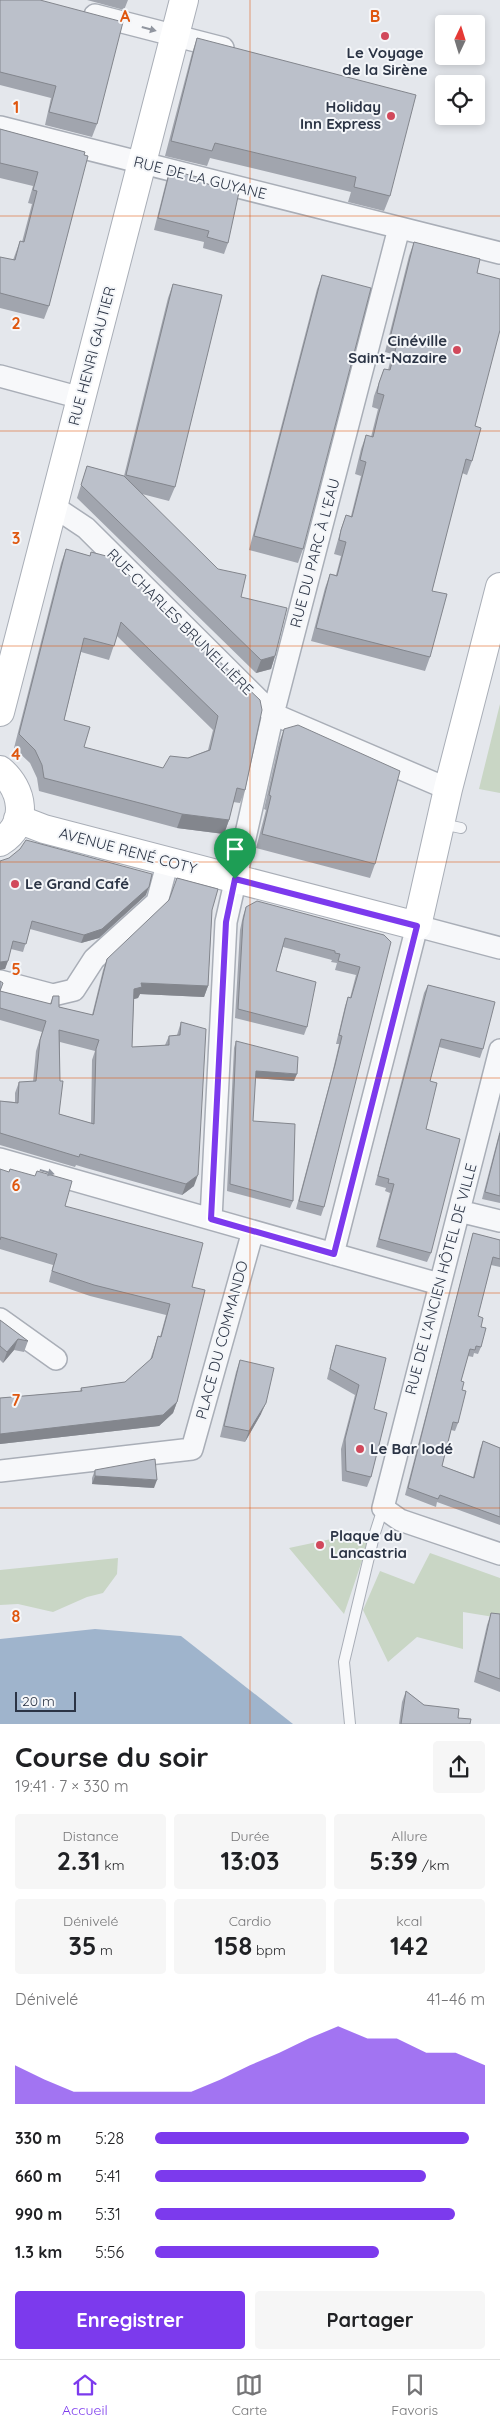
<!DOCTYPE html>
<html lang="fr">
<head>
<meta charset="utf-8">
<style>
	:root { --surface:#fff; --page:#f6f6f6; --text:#202124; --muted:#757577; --line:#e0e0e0; --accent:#7c3aed }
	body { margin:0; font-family:Quicksand,sans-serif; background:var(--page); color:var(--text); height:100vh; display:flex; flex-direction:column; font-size:19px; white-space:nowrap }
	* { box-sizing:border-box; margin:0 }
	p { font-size:16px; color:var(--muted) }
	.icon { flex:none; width:28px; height:28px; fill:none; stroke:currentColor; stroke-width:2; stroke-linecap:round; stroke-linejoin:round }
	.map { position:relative; height:1724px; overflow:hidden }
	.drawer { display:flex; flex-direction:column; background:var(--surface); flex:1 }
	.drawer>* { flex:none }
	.needle { width:32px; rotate:4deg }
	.buttons { position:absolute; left:435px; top:15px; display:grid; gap:10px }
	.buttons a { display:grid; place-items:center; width:50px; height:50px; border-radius:5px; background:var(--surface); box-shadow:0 2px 8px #0003; font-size:25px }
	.scale { position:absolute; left:15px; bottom:12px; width:61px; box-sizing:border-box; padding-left:5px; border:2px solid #2b3445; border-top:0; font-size:14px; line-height:18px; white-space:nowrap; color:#2b3445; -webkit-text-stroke:4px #f4f6f9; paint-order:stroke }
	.pin { position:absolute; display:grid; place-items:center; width:42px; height:42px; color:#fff; margin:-51px -21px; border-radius:50% 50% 50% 0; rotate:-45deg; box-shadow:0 0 5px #0007 }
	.pin .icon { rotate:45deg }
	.round { display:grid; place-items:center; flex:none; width:52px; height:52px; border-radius:5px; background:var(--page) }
	.headline { display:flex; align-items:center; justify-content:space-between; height:85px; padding:0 15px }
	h1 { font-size:28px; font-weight:700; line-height:38px }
	.stats { display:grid; grid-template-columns:repeat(3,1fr); gap:8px; height:85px; padding:5px 15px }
	.stats div { display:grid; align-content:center; border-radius:5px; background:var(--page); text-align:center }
	.stats b { font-size:25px; font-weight:700 }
	.stats small { font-size:14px; font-weight:400 }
	.stats p { font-size:14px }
	.chart { height:140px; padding:10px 15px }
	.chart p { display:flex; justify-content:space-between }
	.chart svg { width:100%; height:90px; margin-top:5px; fill:var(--accent); opacity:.7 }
	.action { display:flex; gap:10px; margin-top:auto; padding:10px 15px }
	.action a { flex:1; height:58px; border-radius:5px; background:var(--accent); color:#fff; font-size:20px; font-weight:700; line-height:58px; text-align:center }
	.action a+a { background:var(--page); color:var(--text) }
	ul { padding:0 15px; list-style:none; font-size:16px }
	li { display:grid; grid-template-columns:80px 60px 1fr; align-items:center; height:38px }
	li i { height:12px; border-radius:6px; background:var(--accent) }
	.tab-bar { display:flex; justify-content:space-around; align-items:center; height:70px; border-top:1px solid var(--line); background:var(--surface); font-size:14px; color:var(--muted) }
	.tab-bar a { display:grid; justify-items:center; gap:2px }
	.tab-bar .on { color:var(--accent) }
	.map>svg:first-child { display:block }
</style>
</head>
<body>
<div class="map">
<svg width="500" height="1724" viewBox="0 0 500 1724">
	<rect width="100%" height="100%" fill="#e4e7ec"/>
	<!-- green -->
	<path fill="#c9d6c5" d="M500 704V793L479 789Z
		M350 1535 368 1543 344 1614 289 1548Z
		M430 1553 500 1578V1618L463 1612V1649L417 1637 388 1662 363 1610 380 1571 414 1584Z
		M118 1558 117 1574 103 1593 87 1597 53 1612 18 1604 0 1605V1570Z"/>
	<!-- water -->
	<path fill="#9fb4cc" d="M95 1629 181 1636 293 1724H0V1639Z"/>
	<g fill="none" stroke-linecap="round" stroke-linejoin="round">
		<!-- lane casing -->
		<g stroke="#a9aeb7" stroke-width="12">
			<path id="lane" d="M442 824 461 828
				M350 1724 344 1662 374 1536 383 1508"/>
		</g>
		<!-- street casing -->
		<g stroke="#a9aeb7" stroke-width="24">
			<path id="street" d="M95 15 223 48
				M0 127 500 253
				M0 376 81 398
				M53 506 86 528 273 714 448 789
				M0 981 53 995 74 990 94 959 157 902 168 861
				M500 1050 383 1508 400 1520 500 1554
				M0 1159 439 1284
				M459 1211 500 1221
				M211 1219 226 922 273 714 399 228
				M333 1254 417 926 500 948
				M0 1319 56 1359
				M0 1471 192 1449 253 1231"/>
		</g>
		<!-- secondary casing -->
		<g stroke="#a9aeb7" stroke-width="30">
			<path id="secondary" d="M0 712 184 0
				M0 770C23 789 30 824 0 842
				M18 819 44 829 417 926 448 789 500 587"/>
		</g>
		<!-- lane -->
		<use href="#lane" stroke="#f7f8fa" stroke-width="10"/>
		<!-- street -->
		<use href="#street" stroke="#f7f8fa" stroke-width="21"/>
		<!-- secondary -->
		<use href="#secondary" stroke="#fff" stroke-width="28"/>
	</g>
	<!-- wall -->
	<path fill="#a1a5ae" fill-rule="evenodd" d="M0 0 97 124 92 137 45 125 51 98 0 85Z
		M87 0H128L124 10Z
		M197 38 390 196 384 211 348 202 351 192 210 158 207 166 165 156 192 53Z
		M0 129 85 152 49 306 44 319 0 308V257L13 260 20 241 22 242 32 204 28 203 33 186 0 178Z
		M170 170 204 183 228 243 224 254 203 248 204 242 154 230 166 182Z
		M414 242 477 273 475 426 472 461 467 475 462 473 432 591 430 657 425 671 311 641 325 588 330 574 336 575 341 556 334 554 341 529 346 515 351 516 361 476 355 474 361 449 366 435 371 437 378 409 372 407 374 396 384 369 388 370 392 354 385 352 409 256Z
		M322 275 303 549 298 563 249 550 317 289Z
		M173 284 175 487 169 501 142 494 241 597 275 656 271 669 256 673 77 498 87 466 124 476 168 298Z
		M66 549 90 556 91 552 260 700 245 790 240 803 233 802 229 820 224 834 177 828 39 791 37 778 30 763 14 748 61 563ZM117 636 213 730 208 750 163 768 84 747 64 720 81 652 109 660Z
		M284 729 375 864 370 878 256 848 266 810 264 809 279 743Z
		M0 861 146 895 99 938 81 943 30 929 23 952 11 949 5 969Z
		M246 907 384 935 324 1207 321 1216 296 1209 332 1074 339 1044H336L345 1006 348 997 350 998 356 975 335 970 337 963 331 962 332 960 283 947 276 971 307 1027 304 1035 235 1018 240 930 243 916Z
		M212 910 208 986 204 997 140 994 138 998 134 999 132 1047 165 1045 169 1036 177 1035 181 1022 194 1186 182 1195 86 1168 76 1165 75 1167 0 1145V1101L15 1102V1093L19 1082H33L36 1051 42 1032 0 1020V981V991L50 1004 53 996 59 1007 92 1015 103 970 107 959ZM60 1042 95 1051 92 1060 91 1123 59 1114Z
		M428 985 483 1049 480 1058 439 1047 430 1081 426 1129 431 1253 427 1262 376 1247 390 1193 385 1191 386 1188 375 1185 424 993Z
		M236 1041 294 1081 255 1078 253 1121 293 1201 290 1208 227 1191 234 1048Z
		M500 1130V1203L482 1199Z
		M0 1169 65 1206 192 1287 177 1402 173 1413 159 1426 0 1444V1398L80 1391 81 1388 125 1382 150 1360 158 1336 160 1337 166 1315 90 1296 49 1282 53 1265 0 1249Z
		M473 1233 500 1240V1267L491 1265 478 1316 481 1327V1347L478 1354 474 1353 473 1357 468 1356 461 1381 462 1390 458 1423 455 1431 451 1430 442 1466 473 1477 480 1449 483 1441 500 1448V1525L437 1502 436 1507 405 1495 471 1241Z
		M0 1320 28 1341 24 1352 14 1350 3 1363 0 1360Z
		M336 1345 374 1409 371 1477 367 1487 342 1481 341 1449 355 1395 327 1379 333 1355Z
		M240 1360 261 1414 245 1442 220 1437 236 1372Z
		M95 1470 154 1488 92 1484V1478Z
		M491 1613 500 1614V1692L474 1682 487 1625Z
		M406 1691 424 1705 458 1718 470 1724H399L402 1702Z"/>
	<!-- shaded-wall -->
	<path fill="#83868d" d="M275 656 271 669 256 673 261 660Z
		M182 814 229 820 224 834 177 828Z
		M149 887 146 895 99 938 81 943 84 935Z
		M8 961 5 969 0 970V962Z
		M141 983 208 986 204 997 140 994 138 998 130 1000 134 989Z
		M256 1071 297 1074 294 1081 253 1078Z
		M198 1175 194 1186 182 1195 186 1184Z
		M18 1339 14 1350 3 1363 7 1352Z
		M177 1402 173 1413 159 1426 0 1444V1434Z
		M266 1403 261 1414 245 1442 249 1431Z
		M95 1476 157 1480 154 1488 92 1484Z"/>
	<!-- building -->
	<path fill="#bbc0ca" stroke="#83868d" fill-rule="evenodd" d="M0 0H40L123 22 97 124 49 112 56 86 0 72Z
		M197 38 416 95 390 196 354 187 356 177 215 143 212 151 171 141Z
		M0 129 85 152 84 155 88 156 49 306 0 293V257L15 260 20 241 24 242 37 191 33 190 38 172 0 163Z
		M170 170 205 179 204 183 239 192 228 243 207 237 209 231 158 218Z
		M414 242 480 259 477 273 500 279V330L475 426 481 428 472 461 466 459 432 591 447 594 430 657 316 628 330 574 337 576 346 542 339 540 341 530 346 515 352 517 366 462 360 460 366 435 373 437 378 416 384 395 377 393 379 383 384 369 390 370 398 340 390 338Z
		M322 275 371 288 303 549 254 536Z
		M173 284 222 295 175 487 126 475Z
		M87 466 124 476 218 569 246 575 241 597 287 608 275 656 261 660 81 485Z
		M66 549 90 556 91 552 110 557 260 700 262 710 245 790 237 788 229 820 182 814 44 778 42 765 35 750 19 734ZM121 622 218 716 210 750 188 758 170 756 163 768 84 747 90 727 64 720 84 638 114 646Z
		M298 725 400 771 375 864 262 834 271 796 269 795 284 729Z
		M26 840 152 874 149 887 102 929 84 935 32 921 26 944 13 941 8 961 0 962V861L9 858 20 849Z
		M177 878 218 889 212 910 208 986 141 983 142 987 134 989 132 1047 169 1045V1036L180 1035 181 1022 206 1029 198 1175 186 1184 90 1157 80 1154 79 1157 0 1133V1101L18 1103 19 1082 36 1081 40 1040 46 1021 0 1008V981L3 983 0 991 51 1004 53 996H59V1007L93 1015 107 959 169 900ZM59 1030 99 1040 96 1049 94 1124 59 1114 63 1081H60Z
		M257 901 384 935 391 942 324 1207 299 1201 335 1065 342 1036 339 1035 348 997 351 998 360 967 338 961 340 954 335 953V951L285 938 276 971 316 982 307 1027 238 1009 243 921 246 907Z
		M428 985 495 1002 483 1049 441 1039 430 1081 437 1083 426 1129 460 1139 431 1253 379 1239 394 1184 388 1183 389 1179 378 1176Z
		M236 1041 298 1057 297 1074 256 1071 253 1121 295 1124 293 1201 230 1184Z
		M500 1133V1196L485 1192Z
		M0 1169 9 1172 10 1169 35 1176 37 1171 72 1181 65 1206 203 1243 192 1287 205 1290 177 1402 163 1415 0 1434V1398L82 1391 81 1388 125 1382 152 1358 158 1336 161 1337 170 1304 94 1285 52 1271 57 1254 1 1237 0 1240Z
		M473 1233 500 1240V1259L493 1257 478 1316 483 1318 481 1327 486 1328 481 1347 476 1346 475 1350 470 1349 461 1381 464 1382 462 1390 466 1391 458 1423 453 1422 442 1466 474 1478 483 1441 500 1448V1517L440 1495 438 1499 408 1488Z
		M0 1320 28 1341 18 1339 7 1352 0 1346Z
		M336 1345 386 1358 374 1409 387 1413 371 1477 346 1471 345 1439 359 1385 330 1369Z
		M240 1360 274 1368 266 1403 249 1431 224 1426Z
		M155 1459 157 1480 95 1476V1470Z
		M491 1613 500 1614V1679L478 1671Z
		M406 1691 424 1705 459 1709 458 1718 471 1719 470 1724H401Z"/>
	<!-- one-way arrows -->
	<defs><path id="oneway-solid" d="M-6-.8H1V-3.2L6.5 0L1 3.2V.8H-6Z" transform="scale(1.25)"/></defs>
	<g fill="#9196a0">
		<use href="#oneway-solid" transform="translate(149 29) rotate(15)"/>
		<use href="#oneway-solid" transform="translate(47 1172) rotate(16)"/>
	</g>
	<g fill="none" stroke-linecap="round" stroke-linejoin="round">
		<!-- route casing -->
		<g stroke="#fff" stroke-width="10">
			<path id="route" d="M235 879 417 926 334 1254 211 1219 226 922Z"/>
		</g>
		<!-- route -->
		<use href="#route" stroke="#7c3aed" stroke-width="6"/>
	</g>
	<!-- grid -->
	<path fill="none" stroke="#df570f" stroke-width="1" stroke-opacity="0.55" d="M250 0V1724M0 216H500M0 431H500M0 646H500M0 862H500M0 1078H500M0 1293H500M0 1508H500"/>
	<!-- markers -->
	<g fill="#d1495b" stroke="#f4f6f9" stroke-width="2">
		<circle cx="385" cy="36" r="5"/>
		<circle cx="391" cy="116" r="5"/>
		<circle cx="457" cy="350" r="5"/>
		<circle cx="15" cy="884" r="5"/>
		<circle cx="360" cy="1449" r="5"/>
		<circle cx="320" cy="1545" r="5"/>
	</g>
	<g text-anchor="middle" stroke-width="4" stroke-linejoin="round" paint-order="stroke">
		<!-- poi labels -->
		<g font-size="15" font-weight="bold" fill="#2b3445" stroke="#f4f6f9" text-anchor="start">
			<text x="385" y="58" text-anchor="middle">Le Voyage<tspan x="385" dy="17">de la Sirène</tspan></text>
			<text x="381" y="112" text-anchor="end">Holiday<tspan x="381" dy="17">Inn Express</tspan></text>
			<text x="447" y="346" text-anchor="end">Cinéville<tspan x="447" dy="17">Saint-Nazaire</tspan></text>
			<text x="25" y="889">Le Grand Café</text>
			<text x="370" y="1454">Le Bar Iodé</text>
			<text x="330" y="1541">Plaque du<tspan x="330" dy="17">Lancastria</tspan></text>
		</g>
		<!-- street labels -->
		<g font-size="15" fill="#2b3445" stroke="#f4f6f9">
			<text transform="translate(200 178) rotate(14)" y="5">RUE DE LA GUYANE</text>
			<text transform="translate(92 356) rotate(-75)" y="5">RUE HENRI GAUTIER</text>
			<text transform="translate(315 553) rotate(-75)" y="5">RUE DU PARC À L'EAU</text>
			<text transform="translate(180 622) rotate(45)" y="5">RUE CHARLES BRUNELLIÈRE</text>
			<text transform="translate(128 851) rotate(15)" y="5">AVENUE RENÉ COTY</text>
			<text transform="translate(441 1279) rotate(-75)" y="5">RUE DE L'ANCIEN HÔTEL DE VILLE</text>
			<text transform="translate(222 1340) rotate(-75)" y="5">PLACE DU COMMANDO</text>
		</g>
	</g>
	<g font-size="16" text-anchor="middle" font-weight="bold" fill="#df570f" stroke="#f4f6f9" stroke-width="4" stroke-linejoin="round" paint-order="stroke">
		<text x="125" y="22">A</text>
		<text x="375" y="22">B</text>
		<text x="16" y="113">1</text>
		<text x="16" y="329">2</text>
		<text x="16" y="544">3</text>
		<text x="16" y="760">4</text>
		<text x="16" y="975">5</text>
		<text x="16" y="1191">6</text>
		<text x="16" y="1406">7</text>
		<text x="16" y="1622">8</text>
	</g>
</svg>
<div class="buttons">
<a><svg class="needle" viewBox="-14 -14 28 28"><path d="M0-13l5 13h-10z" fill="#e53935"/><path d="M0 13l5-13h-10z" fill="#757577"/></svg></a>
<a><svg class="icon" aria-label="locate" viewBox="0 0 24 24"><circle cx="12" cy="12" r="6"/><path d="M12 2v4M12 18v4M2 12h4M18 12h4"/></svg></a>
</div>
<div class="scale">20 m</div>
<div class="pin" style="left:235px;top:879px;background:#1e9e55"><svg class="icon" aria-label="arrive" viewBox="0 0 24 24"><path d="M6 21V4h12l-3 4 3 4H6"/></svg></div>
</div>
<section class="drawer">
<div class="headline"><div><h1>Course du soir</h1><p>19:41 · 7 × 330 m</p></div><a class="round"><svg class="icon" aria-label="share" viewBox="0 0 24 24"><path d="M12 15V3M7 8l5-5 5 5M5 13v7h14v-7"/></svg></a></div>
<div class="stats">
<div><p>Distance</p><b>2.31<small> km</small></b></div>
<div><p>Durée</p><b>13:03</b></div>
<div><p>Allure</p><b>5:39<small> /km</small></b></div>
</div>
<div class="stats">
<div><p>Dénivelé</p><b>35<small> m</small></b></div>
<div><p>Cardio</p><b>158<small> bpm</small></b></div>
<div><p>kcal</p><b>142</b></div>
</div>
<div class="chart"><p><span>Dénivelé</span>41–46 m</p>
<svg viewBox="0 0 160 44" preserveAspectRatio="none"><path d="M0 44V25L10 32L20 38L30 38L40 38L50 38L60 38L70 32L80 25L90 19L100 12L110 6L120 12L130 12L140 19L150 19L160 25V44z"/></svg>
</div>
<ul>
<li><b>330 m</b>5:28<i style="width:95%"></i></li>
<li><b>660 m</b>5:41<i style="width:82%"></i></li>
<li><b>990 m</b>5:31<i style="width:91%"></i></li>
<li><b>1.3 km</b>5:56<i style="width:68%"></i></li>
</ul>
<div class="action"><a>Enregistrer</a><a>Partager</a></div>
</section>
<nav class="tab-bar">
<a class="on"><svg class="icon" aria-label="home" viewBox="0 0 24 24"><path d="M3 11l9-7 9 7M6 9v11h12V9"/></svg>Accueil</a>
<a><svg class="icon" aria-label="map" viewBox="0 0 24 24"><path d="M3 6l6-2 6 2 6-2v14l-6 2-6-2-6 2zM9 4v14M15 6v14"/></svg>Carte</a>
<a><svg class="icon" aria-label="saved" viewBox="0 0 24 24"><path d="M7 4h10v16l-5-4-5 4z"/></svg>Favoris</a>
</nav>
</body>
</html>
